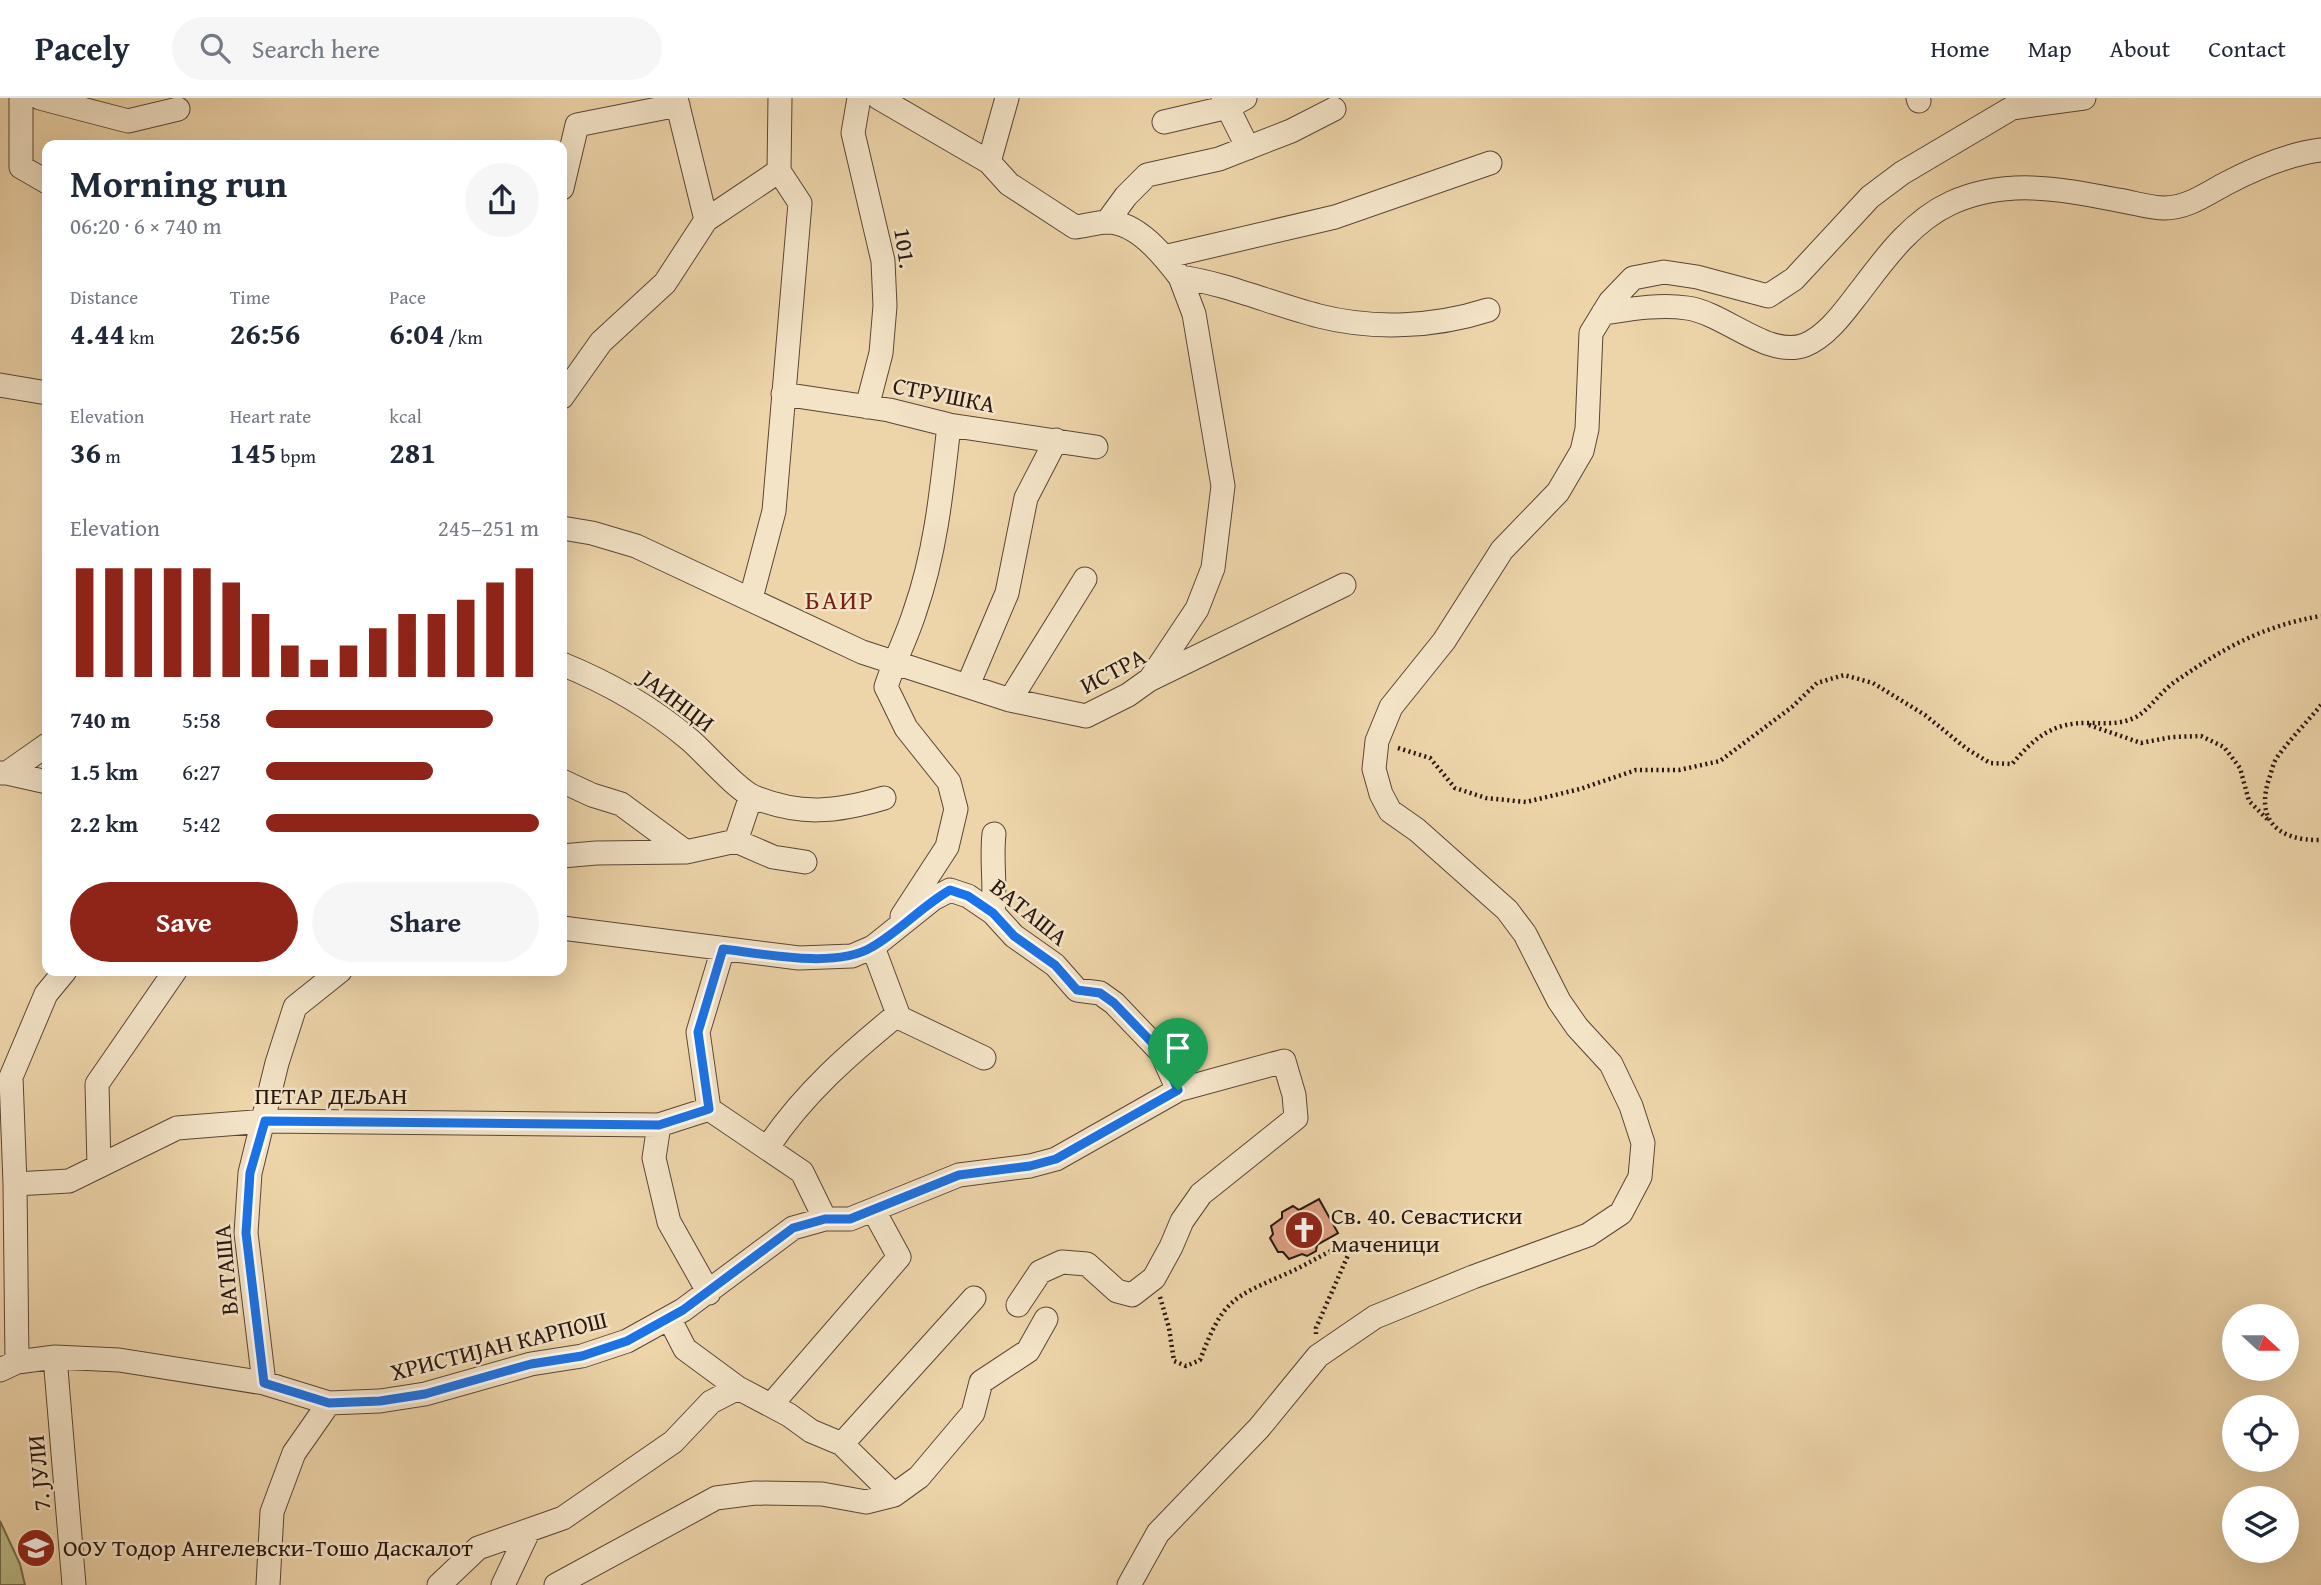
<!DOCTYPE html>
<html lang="en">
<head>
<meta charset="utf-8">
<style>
	:root { --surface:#fff; --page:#f6f6f7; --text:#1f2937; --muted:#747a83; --line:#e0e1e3; --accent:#8f2418 }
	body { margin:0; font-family:"Gentium Book Plus",serif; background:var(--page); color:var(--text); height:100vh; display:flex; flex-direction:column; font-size:26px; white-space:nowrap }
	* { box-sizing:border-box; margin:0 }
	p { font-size:23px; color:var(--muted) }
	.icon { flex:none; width:38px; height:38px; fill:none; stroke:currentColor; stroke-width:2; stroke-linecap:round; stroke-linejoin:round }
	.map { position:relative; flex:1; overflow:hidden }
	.side { position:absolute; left:42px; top:42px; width:525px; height:836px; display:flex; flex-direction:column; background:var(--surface); border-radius:14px; box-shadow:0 7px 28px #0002 }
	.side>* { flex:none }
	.needle { width:46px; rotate:111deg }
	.fabs { position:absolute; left:2222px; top:1206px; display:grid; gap:14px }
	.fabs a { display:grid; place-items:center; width:77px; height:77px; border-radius:50%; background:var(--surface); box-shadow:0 7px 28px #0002; font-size:35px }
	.pin { position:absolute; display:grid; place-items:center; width:60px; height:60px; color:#fff; margin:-72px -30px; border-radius:50% 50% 50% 0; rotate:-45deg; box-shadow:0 0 7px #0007 }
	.pin .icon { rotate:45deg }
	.round { display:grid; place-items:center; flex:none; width:74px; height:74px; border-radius:37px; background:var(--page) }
	.headline { display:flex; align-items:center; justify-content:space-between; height:119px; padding:0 28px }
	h1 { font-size:38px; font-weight:700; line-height:52px }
	.metrics { display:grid; grid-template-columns:repeat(3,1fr); gap:10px; height:119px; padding:7px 28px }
	.metrics div { display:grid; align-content:center }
	.metrics b { font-size:30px; font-weight:700 }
	.metrics small { font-size:19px; font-weight:400 }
	.metrics p { font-size:19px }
	.chart { height:196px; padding:14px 28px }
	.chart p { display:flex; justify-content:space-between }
	.chart svg { width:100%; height:126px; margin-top:7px; stroke:var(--accent); stroke-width:6 }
	.primary-button { display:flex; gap:14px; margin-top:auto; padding:14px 28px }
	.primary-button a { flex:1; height:80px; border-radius:42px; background:var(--accent); color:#fff; font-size:28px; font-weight:700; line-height:80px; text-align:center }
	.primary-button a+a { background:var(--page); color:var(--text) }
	ul { padding:0 28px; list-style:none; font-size:23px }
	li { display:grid; grid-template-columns:112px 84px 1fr; align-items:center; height:52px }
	li i { height:18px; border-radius:9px; background:var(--accent) }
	header { display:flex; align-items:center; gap:42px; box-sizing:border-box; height:98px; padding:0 35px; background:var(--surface); border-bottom:2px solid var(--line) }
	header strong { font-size:33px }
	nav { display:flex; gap:38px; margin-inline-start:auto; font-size:24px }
	.search { width:490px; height:63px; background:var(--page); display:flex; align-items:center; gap:18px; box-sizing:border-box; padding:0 24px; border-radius:38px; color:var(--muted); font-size:26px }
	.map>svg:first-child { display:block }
</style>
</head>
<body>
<header>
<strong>Pacely</strong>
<div class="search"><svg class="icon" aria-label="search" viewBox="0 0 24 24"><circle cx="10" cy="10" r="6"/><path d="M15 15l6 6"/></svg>Search here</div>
<nav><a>Home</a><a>Map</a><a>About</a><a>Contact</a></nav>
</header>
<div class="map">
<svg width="2321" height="1487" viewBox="0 0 2321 1487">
	<rect width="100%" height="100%" fill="#edd4a9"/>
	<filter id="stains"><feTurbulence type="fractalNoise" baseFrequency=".00286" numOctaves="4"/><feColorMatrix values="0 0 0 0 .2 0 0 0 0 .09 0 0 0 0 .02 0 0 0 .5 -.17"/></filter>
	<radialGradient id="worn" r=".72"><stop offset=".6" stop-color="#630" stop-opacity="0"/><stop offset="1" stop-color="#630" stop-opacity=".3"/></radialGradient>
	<!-- green -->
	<path fill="#b9bc87" stroke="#716a4c" stroke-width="2" d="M0 1423 20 1466 25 1487H0Z"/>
	<!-- building -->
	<path fill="#da9e82" stroke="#291710" stroke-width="2" d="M1319 1101 1338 1135 1317 1147 1316 1153 1307 1158 1302 1156 1289 1161 1283 1154H1278L1270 1140 1273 1136 1271 1128 1282 1120V1114L1293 1108 1299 1112Z"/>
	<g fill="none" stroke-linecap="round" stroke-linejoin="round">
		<!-- minor casing -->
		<g stroke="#5a4636" stroke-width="25">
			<path id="minor" d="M21 0V69L47 84
				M40 0 128 23 178 11
				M859 0 853 35 883 163 885 208 881 255 867 309
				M879 0 989 64 1009 86 1075 129C1085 128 1098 124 1108 124 1138 125 1163 157 1180 179 1228 186 1272 206 1319 218 1374 232 1435 229 1488 212
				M1223 0 1248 50
				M1918 0 1919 3
				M1164 24 1228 9 1245 0
				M989 64 1007 0
				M779 73 780 0
				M562 90 577 27 678 7
				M706 122 779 73
				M1107 124 1126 98 1147 77 1219 61 1291 33 1334 11
				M1164 159 1335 119 1490 65
				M1603 215C1631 211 1659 206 1687 210 1725 215 1768 261 1805 247 1828 238 1846 211 1861 192 1886 159 1912 123 1951 105 2007 80 2060 91 2117 102 2132 104 2149 110 2164 110 2188 110 2206 96 2227 85 2256 70 2288 56 2321 52
				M0 287 47 295
				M783 296 889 312 949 327 1096 349
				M562 299 601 244 665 185 706 122 676 0
				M562 430 592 435 636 448 862 554 1010 602 1086 618 1128 597 1149 582 1344 487
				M751 500 774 413 800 105 779 73
				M562 566C609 585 651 609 690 642 705 655 737 692 754 699 800 718 837 714 884 700
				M1151 580 1197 511 1213 470 1223 388 1194 216 1180 179
				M968 587 1007 495 1026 400 1056 342
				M1010 602 1085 481
				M0 675H7L47 647
				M7 675 47 684
				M562 683 592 697 621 706 686 754
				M736 743 773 759 805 764
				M562 758 596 755 686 754 736 743 751 698
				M993 815C996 788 991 762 994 736
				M902 818 947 749 956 711 949 684 906 630 886 589C894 563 907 539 915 513 936 453 942 390 949 327
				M562 830 799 860 852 858 873 849 933 801 950 792 968 798 993 815 1014 838 1055 867 1077 892 1100 895 1114 905 1161 954 1178 992
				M723 851 698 934 709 1011 802 1074 825 1121
				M896 918 984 960
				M768 1049C803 996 849 956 898 916L873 849
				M99 1068 97 986 175 873
				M15 1086 69 1083 177 1030 265 1023 659 1027
				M709 1195 669 1124 654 1060 659 1027 709 1011
				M669 1220 685 1251 738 1290
				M55 1259 74 1487
				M17 1264 15 1086 11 979 46 896 65 873
				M0 1272 17 1264 55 1259 119 1262 264 1285 329 1305 380 1303 425 1296 531 1266 582 1258 627 1243 683 1212 793 1130 825 1121H850L959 1077 1030 1068 1056 1061 1178 992 1284 963 1294 997 1296 1020 1201 1096 1182 1123 1171 1149 1154 1180 1132 1197 1117 1193 1087 1166 1062 1164 1040 1174 1018 1207
				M264 1285 246 1135 250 1075 277 965 295 909 340 873
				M771 1307 899 1159 874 1113
				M842 1346 894 1397
				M268 1487 272 1414 294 1355 329 1305
				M439 1487 478 1450 563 1420 673 1344 711 1304 738 1290 789 1317 811 1333 842 1346 974 1200
				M503 1487 528 1434
				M556 1487 716 1400 755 1395 822 1396 866 1404 894 1397 919 1379 973 1315 981 1284 1028 1253 1046 1221
				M1129 1487 1158 1435 1259 1330 1318 1258 1375 1219 1473 1179 1588 1137 1621 1115 1640 1079 1643 1045 1631 1008 1611 966 1577 929 1559 903 1525 836 1507 812 1417 732 1390 713 1381 696 1374 671 1377 643 1391 609 1444 543 1502 452 1558 394 1582 353 1587 331 1591 235 1610 204 1633 180 1664 174 1697 179 1768 198 1794 181 1870 99 1902 75 2012 10 2084 0"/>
		</g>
		<!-- path -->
		<path stroke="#291710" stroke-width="4.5" stroke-dasharray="2 3.5" stroke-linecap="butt" d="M2321 607C2307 624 2291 640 2278 658 2274 663 2272 671 2270 678 2254 722 2278 743 2321 742
			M2089 627 2141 645 2172 639 2201 638 2224 649 2240 670 2249 703 2269 723
			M1398 650 1430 660 1455 690 1486 700 1526 704 1580 691 1636 672H1679L1720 663 1792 609 1817 585 1844 577 1873 585 1925 617 1967 651 1990 665 2012 666C2034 640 2053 624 2089 625 2106 625 2120 627 2136 619 2151 610 2161 593 2176 583 2224 550 2262 528 2321 518
			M1160 1199 1169 1230 1174 1263 1186 1268 1200 1262C1223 1202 1231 1200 1288 1175 1308 1166 1326 1154 1347 1146L1349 1155 1316 1230V1236"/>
		<!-- minor -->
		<use href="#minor" stroke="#f3e3c7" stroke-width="23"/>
	</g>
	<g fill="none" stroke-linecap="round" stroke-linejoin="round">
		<!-- route casing -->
		<g stroke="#fff" stroke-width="14">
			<path id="route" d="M950 792 968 798 993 815 1014 838 1055 867 1077 892 1100 895 1114 905 1161 954 1178 992 1056 1061 1030 1068 959 1077 850 1121H825L793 1130 683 1212 627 1243 582 1258 531 1266 425 1296 380 1303 329 1305 264 1285 246 1135 250 1075 265 1023 659 1027 709 1011 698 934 723 851C764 856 836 871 872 849 900 833 922 808 950 792Z"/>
		</g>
		<!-- route -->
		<use href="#route" stroke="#1a73e8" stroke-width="9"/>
	</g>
	<!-- icons -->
	<defs>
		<g id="church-disc" transform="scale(2.0125)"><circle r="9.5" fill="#8f2418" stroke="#f3e3c7"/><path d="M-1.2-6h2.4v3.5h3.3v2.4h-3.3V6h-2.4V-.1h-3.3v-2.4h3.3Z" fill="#fff"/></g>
		<g id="school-disc" transform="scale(2.0125)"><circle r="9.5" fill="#8f2418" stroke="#f3e3c7"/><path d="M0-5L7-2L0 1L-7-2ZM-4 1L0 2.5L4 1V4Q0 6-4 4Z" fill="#fff"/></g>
	</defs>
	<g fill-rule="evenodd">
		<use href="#church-disc" x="1304" y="1132"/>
		<use href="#school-disc" x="36" y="1450"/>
	</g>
	<g text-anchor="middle" stroke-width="5" stroke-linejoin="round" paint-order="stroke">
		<!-- street labels -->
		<g font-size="24" fill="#291710" stroke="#f3e3c7">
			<text transform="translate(905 150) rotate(81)" y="8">101.</text>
			<text transform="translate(944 297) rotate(11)" y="8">СТРУШКА</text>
			<text transform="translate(1113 573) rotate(-28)" y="8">ИСТРА</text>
			<text transform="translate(677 603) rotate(37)" y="8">ЈАИНЦИ</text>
			<text transform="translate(1029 814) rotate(39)" y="8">ВАТАША</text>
			<text x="331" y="1006">ПЕТАР ДЕЉАН</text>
			<text transform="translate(226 1172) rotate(-95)" y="8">ВАТАША</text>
			<text transform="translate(499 1248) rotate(-14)" y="8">ХРИСТИЈАН КАРПОШ</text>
			<text transform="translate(39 1375) rotate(-95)" y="8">7. ЈУЛИ</text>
		</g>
		<!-- poi labels -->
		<g font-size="24" fill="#291710" stroke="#f3e3c7" text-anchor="start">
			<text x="1331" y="1126">Св. 40. Севастиски<tspan x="1331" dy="28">маченици</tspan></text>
			<text x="63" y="1458">ООУ Тодор Ангелевски-Тошо Даскалот</text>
		</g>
		<!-- neighbourhood labels -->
		<g font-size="26" letter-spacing="2" fill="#7a1f14" stroke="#f3e3c7">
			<text x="840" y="511">БАИР</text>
		</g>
	</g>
	<rect width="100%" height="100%" filter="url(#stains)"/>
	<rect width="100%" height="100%" fill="url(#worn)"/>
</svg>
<div class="fabs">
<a><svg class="needle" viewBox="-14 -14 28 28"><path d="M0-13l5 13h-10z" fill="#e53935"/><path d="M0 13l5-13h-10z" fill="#747a83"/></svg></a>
<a><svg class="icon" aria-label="locate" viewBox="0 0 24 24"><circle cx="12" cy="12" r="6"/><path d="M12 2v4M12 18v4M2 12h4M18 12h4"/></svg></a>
<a><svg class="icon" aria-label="layers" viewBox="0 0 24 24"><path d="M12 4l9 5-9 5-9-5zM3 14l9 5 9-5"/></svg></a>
</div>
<div class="pin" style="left:1178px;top:992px;background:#1e9e55"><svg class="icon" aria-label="arrive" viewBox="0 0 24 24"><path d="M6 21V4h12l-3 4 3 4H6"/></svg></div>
<section class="side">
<div class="headline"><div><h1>Morning run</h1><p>06:20 · 6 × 740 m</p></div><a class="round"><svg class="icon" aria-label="share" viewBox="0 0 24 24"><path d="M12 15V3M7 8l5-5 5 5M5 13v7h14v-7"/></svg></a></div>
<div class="metrics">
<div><p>Distance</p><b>4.44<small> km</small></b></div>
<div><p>Time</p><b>26:56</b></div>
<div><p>Pace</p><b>6:04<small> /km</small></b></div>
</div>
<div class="metrics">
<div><p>Elevation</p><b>36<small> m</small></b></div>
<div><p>Heart rate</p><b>145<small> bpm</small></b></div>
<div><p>kcal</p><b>281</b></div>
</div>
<div class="chart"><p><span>Elevation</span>245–251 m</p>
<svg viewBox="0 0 160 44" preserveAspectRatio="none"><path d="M5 44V6M15 44V6M25 44V6M35 44V6M45 44V6M55 44V11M65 44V22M75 44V33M85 44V38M95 44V33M105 44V27M115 44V22M125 44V22M135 44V17M145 44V11M155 44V6"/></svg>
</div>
<ul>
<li><b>740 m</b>5:58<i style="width:83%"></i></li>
<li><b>1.5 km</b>6:27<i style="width:61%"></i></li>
<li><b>2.2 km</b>5:42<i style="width:100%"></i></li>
</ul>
<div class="primary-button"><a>Save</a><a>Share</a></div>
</section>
</div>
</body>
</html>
